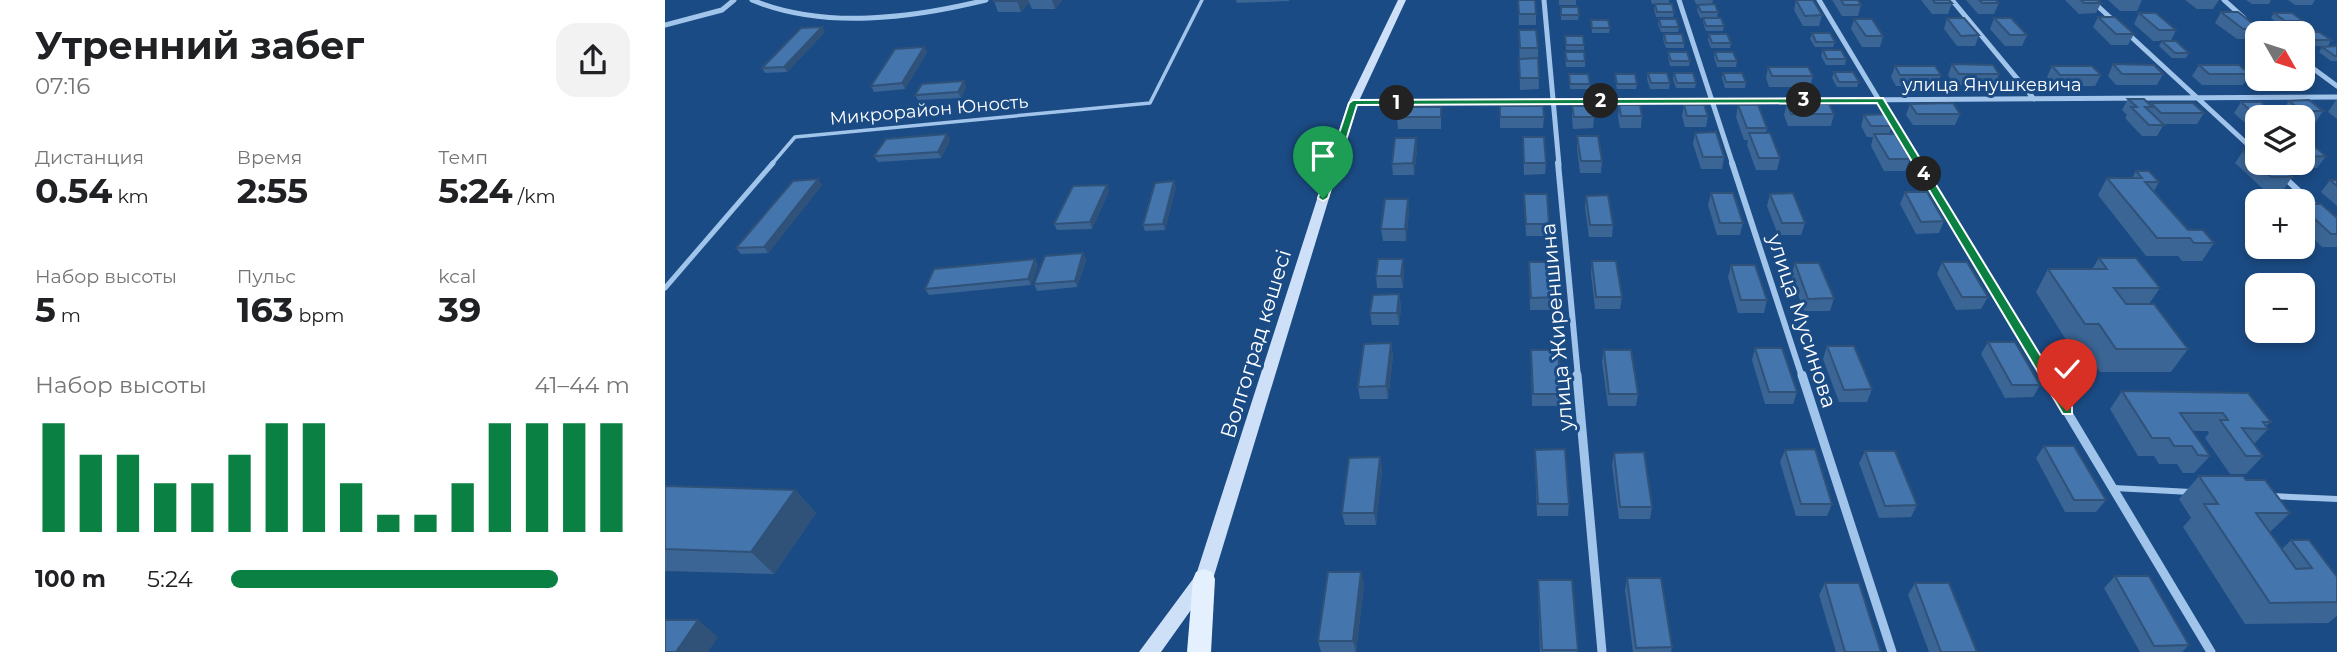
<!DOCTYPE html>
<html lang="ru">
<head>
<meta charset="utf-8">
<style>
	:root { --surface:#fff; --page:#f2f2f2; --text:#202124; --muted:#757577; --accent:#0b8043 }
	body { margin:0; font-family:Montserrat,sans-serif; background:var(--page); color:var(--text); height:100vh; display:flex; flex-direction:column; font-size:26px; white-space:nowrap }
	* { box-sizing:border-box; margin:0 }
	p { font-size:23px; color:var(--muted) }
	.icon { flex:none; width:38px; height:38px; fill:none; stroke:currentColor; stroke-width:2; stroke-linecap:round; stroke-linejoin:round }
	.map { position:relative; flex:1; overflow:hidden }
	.details { display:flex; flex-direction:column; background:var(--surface); width:665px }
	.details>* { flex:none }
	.needle { width:46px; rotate:129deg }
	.buttons { position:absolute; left:1580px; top:21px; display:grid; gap:14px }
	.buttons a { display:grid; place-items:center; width:70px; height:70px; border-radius:14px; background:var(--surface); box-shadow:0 4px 10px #0003; font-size:35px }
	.pin { position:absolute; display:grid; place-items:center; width:60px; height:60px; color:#fff; margin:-72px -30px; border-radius:50% 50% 50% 0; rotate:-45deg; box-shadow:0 0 7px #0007 }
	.pin .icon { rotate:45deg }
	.km { position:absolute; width:35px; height:35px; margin:-18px; border-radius:50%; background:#222; color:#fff; font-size:19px; line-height:35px; text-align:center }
	.round { display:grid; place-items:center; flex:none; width:74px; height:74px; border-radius:21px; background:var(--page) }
	.headline { display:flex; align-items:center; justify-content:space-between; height:119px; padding:0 35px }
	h1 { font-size:38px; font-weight:700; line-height:52px }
	.stats { display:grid; grid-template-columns:repeat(3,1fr); gap:10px; height:119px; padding:7px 35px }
	.stats div { display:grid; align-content:center }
	.stats b { font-size:35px; font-weight:700 }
	.stats small { font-size:19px; font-weight:400 }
	.stats p { font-size:19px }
	.chart { height:196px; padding:14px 35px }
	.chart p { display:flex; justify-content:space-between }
	.chart svg { width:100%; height:126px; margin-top:7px; stroke:var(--accent); stroke-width:6 }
	ul { padding:0 35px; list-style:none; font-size:23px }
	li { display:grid; grid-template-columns:112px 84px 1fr; align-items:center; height:52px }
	li i { height:18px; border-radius:9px; background:var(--accent) }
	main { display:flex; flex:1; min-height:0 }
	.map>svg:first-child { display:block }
</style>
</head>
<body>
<main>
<section class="details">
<div class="headline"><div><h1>Утренний забег</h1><p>07:16</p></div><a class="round"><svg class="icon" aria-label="share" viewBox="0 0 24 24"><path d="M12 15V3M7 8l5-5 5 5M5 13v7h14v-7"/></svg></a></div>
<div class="stats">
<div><p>Дистанция</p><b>0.54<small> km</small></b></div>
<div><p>Время</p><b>2:55</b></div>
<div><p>Темп</p><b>5:24<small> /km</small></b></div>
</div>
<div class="stats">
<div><p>Набор высоты</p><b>5<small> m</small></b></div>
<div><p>Пульс</p><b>163<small> bpm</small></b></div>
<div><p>kcal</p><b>39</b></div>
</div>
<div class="chart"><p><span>Набор высоты</span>41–44 m</p>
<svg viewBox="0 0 160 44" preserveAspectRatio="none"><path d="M5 44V6M15 44V17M25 44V17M35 44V27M45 44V27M55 44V17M65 44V6M75 44V6M85 44V27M95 44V38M105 44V38M115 44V27M125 44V6M135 44V6M145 44V6M155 44V6"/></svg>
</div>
<ul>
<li><b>100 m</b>5:24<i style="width:82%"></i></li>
</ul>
</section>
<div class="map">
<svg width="1672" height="652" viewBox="0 0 1672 652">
	<rect width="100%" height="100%" fill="#1b4b84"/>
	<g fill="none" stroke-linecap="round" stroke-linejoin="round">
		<!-- service-far2 -->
		<path stroke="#a1c4eb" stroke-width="3.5" d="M106 165 130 137 485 103 537 0"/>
		<!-- service-far1 -->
		<path stroke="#a1c4eb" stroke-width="5" d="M0 288 108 163"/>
		<!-- service -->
		<path stroke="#a1c4eb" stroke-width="6" d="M1449 488 1526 492
			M1606 496 1672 499"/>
		<!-- minor-far2 -->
		<path stroke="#a1c4eb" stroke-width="5" d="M87 0C160 30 247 18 321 0
			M879 0 894 165
			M1014 0 1068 165
			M1154 0 1253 165
			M1287 0 1369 99
			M1426 0 1450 22
			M1559 0 1579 18
			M0 25 57 10 69 0
			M1589 25 1600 33
			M1462 33 1592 153
			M1638 61 1672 86
			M688 103 1672 97"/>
		<!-- minor-far1 -->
		<path stroke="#a1c4eb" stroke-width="6" d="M893 163 913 377
			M1067 163 1137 377
			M1252 163 1381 377
			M1619 177 1654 210"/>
		<!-- minor -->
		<path stroke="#a1c4eb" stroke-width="9" d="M912 375 937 652
			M1137 375 1227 652
			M1380 375 1546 652"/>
		<!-- secondary -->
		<path fill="#cde0f8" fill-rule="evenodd" d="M733 0H741L693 103 548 579 496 652H474L531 575 683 103Z"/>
		<!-- primary -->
		<path fill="#e5f0ff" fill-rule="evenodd" d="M539 569 547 572 550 579 546 652H522L528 579 531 572Z"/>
	</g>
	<!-- wall -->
	<path fill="#3a6595" d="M330 0H363L364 2 356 12H333L329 1Z
		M363 0H397L390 9H367Z
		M571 0H624V1L572 3Z
		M853 0 871 14V25H854Z
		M894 0H911V5H894Z
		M986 0H1004V4H987Z
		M1029 0H1048L1047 4H1031Z
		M1131 0 1157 15 1154 26H1138L1129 10Z
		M1167 0H1193L1196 5 1193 16H1177Z
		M1256 0H1284L1287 3 1283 14H1267Z
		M1301 0H1331L1334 3 1329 14H1313Z
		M1400 0H1432L1436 3 1431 13 1414 14Z
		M1443 0H1477L1472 11H1455Z
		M1520 0H1554L1548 9H1532Z
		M1581 0H1606L1604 4H1587Z
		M1623 0H1650L1647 5H1630Z
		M990 4 1009 12 1008 17H991L989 9Z
		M1033 5 1053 12 1052 18H1035L1032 10Z
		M896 7 914 15 913 20H896Z
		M1556 12 1595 29 1589 39H1572L1550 23Z
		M1474 13 1511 30 1506 41 1524 53 1521 58H1507L1494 46 1497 41H1488L1469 24Z
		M1609 13 1638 21 1634 26 1617 27 1606 18Z
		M1433 17 1469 34 1463 45H1446L1428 27Z
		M1038 18 1059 26 1058 31H1041L1038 23Z
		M1282 18 1314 35 1310 46H1292L1279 29Z
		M1329 18 1362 35 1357 46H1340L1325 29Z
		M994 19 1014 27 1013 32H996L993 24Z
		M1189 19 1218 36 1215 47H1197L1186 29Z
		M926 20 945 28 944 33H927Z
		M157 27 160 32 122 72 100 73 97 68Z
		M854 30 873 48 874 89 855 90Z
		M1636 32 1666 40 1663 46H1645L1638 41V33H1636Z
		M1147 33 1170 42 1168 47H1150L1145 39Z
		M999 34 1019 43V48H1001L998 39Z
		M1044 34 1066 43 1065 48H1046L1043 40Z
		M900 36 919 45V50H901Z
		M1672 46V61H1666L1654 52 1657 47Z
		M259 47 262 52 240 89 209 92 206 86Z
		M1158 50 1181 59 1180 65H1161L1156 56Z
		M900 52 920 61V67H901Z
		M1003 52 1025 61 1024 66H1005L1003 57Z
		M1050 52 1072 61 1071 67H1052L1049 57Z
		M1287 64 1334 74 1330 85H1289L1283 75Z
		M1448 64 1498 74 1492 85H1451L1443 76Z
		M1534 65 1585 74 1578 85H1537L1527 76Z
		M1592 65V79L1587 74Z
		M1230 66 1276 75 1272 86H1231L1226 77Z
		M1387 66 1436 75 1430 86H1389L1382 77Z
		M1638 66 1646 72 1638 83H1598L1593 79H1638Z
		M1103 67 1148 76 1145 87H1104L1101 78Z
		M1169 72 1194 82 1192 87H1172L1167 78Z
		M983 73 1005 83 1004 89H985L982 79Z
		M1009 73 1031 83 1030 88H1011L1008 79Z
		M1058 73 1081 82 1080 88H1060L1057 78Z
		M904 74 925 84 924 89H905Z
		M950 74 972 84 971 89H952L950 80Z
		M299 81 301 87 296 98 253 100 250 95Z
		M1463 99 1485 105 1486 103 1539 113 1532 124H1499L1492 136H1477L1460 118 1462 115 1457 110Z
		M1671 100H1672V119L1663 112Z
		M1624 101 1658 111 1650 123H1638V117H1623L1616 112Z
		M1576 102 1609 113 1606 117H1592V124H1581L1569 113Z
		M1122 104 1169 114 1166 126H1123L1119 115Z
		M1245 104 1295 114 1290 125H1248L1241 115Z
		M954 105 977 116 976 128H955L953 117Z
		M1019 105 1043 116 1041 127H1020L1017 116Z
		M1073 105 1102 128 1101 133 1115 158 1112 170H1091L1082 145 1083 140H1079L1071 117Z
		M835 106 879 117 878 128H835Z
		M907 106 929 117 928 128 908 129 907 117Z
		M776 107V129H733L732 117Z
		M1199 115 1227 126 1224 134 1245 159 1240 171H1219L1206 146 1208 137H1202L1196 126Z
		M1030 133 1059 157 1057 169H1036L1028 144Z
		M282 134 285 140 276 158 213 162 209 156Z
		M912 136 937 161 936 173H915L912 148Z
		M858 137 881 163 880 174 859 175Z
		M1638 137 1661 156 1652 168H1632L1625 163H1638Z
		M752 150 749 175H728L727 164Z
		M1578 151 1627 177 1619 189H1598L1570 163Z
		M1471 171 1494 182 1489 191 1523 230 1549 243 1537 261H1517L1513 256H1481L1433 195 1442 178H1467Z
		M1665 180H1672V206L1656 192Z
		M157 185 103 253 76 254 71 248Z
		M511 187 500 230 480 231 478 225Z
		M444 191 427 229 392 230 389 224Z
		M1240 192 1279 221 1274 233 1251 234 1235 204Z
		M1046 193 1078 223 1075 235H1052L1043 205Z
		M859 194 884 224 883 236H861Z
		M1105 194 1140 223 1136 235H1113L1102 206Z
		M921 196 948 225 947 237H924L920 207Z
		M1638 204 1672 218V247H1657L1638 229Z
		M744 211 741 241H718L716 229Z
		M418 253 421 260 412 287 372 291 369 284Z
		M1434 258 1495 288 1484 304 1523 349 1506 372H1435L1419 348H1406L1371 292 1383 269H1427Z
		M927 261 957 297 955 309H930L926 274Z
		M864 262 891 297 890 310H865Z
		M1277 262 1323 297 1316 309 1291 310 1272 274Z
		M1130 263 1169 298 1165 311H1139L1126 275Z
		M373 265 366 285 264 295 260 289Z
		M1066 265 1102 300 1099 313H1073L1063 277Z
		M739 271 738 288H712L711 276Z
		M734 294 736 307 734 325H707L705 313Z
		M1323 342 1375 385 1368 397 1340 398 1316 354Z
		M726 343 728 356 723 399H695L693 387Z
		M1162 346 1207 389 1202 402H1174L1158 359Z
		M1090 348 1132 392 1128 404H1100L1087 360Z
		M866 350 896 394 895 406H867Z
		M939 350 973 394 971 406H943L937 362Z
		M1457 391 1606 422 1601 426 1603 429 1589 444 1598 456 1581 474H1565L1540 438 1544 433 1543 431H1528L1545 456 1529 473H1518L1512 464H1494L1489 456H1473L1445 409Z
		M1379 446 1441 500 1431 512H1400L1371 458Z
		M870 450 904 504 903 516H872L870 462Z
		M1120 450 1167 504 1162 516H1131L1115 462Z
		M1200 451 1252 505 1246 517 1214 518 1194 463Z
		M949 453 987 507 985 519H954L947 465Z
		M715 457 717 470 711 525H680L677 513Z
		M1534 476 1581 480 1625 513 1605 532 1617 549 1626 540 1672 577V616L1663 623 1580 624 1518 527 1526 518 1514 499Z
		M0 486 130 490 151 513 109 574 0 571Z
		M1450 576 1524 645 1517 652H1475L1439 588Z
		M962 578 1007 647 1006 652H968L960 590Z
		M873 580 913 650 912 652H875L873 592Z
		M1160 583 1216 652H1171L1154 595Z
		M1250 583 1312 652H1264L1243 595Z
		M699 584 691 652H656L653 641Z"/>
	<!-- shaded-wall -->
	<path fill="#305279" d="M353 0H363L364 2 356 12 352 1Z
		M387 0H397L390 9Z
		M157 27 160 32 122 72 119 67Z
		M259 47 262 52 240 89 237 83Z
		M299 81 301 87 296 98 293 92Z
		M282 134 285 140 276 158 273 152Z
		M751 138 752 150 749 175 748 163Z
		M153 179 157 185 103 253 99 247Z
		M509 181 511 187 500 230 498 224Z
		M442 185 444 191 427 229 425 222Z
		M743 199 744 211 741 241 740 229Z
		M418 253 421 260 412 287 410 281Z
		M370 259 373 265 366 285 363 279Z
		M738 259 739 271 738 288 736 276Z
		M734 294 736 307 734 325 732 313Z
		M726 343 728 356 723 399 721 386Z
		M715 457 717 470 711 525 709 513Z
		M130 490 151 513 109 574 86 552Z
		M696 572 699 584 691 652 688 641Z
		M33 620 53 637 43 652H11Z"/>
	<!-- building -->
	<path fill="#4475ad" stroke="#305279" stroke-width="2" d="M330 0H353L352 1H329Z
		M853 0H870L871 14H854Z
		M1131 0H1148L1157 15 1140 16Z
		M1176 0H1193L1196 5H1179Z
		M1268 0H1284L1287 3H1270Z
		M1314 0H1331L1334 3H1317Z
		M1416 0H1432L1436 3H1419Z
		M990 4H1007L1009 12H992Z
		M1050 4 1053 12H1036L1033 5Z
		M896 7H913L914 15H896Z
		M1556 12H1573L1595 29H1578Z
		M1474 13H1491L1511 30H1494Z
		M1609 13H1627L1638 21H1620Z
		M1433 17H1450L1469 34H1451Z
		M1038 18H1056L1059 26H1041Z
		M1282 18H1299L1314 35 1296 36Z
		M1329 18H1346L1362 35H1345Z
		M994 19H1011L1014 27H996Z
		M1189 19H1207L1218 36H1201Z
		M926 20H943L945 28H927Z
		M157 27 119 67 97 68 136 28Z
		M854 30H871L873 48H855Z
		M1636 32H1654L1666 40H1648Z
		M1147 33H1165L1170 42H1151Z
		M999 34H1017L1019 43H1001Z
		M1044 34H1062L1066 43H1047Z
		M900 36H918L919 45H901Z
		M1497 41H1511L1524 53H1510Z
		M1672 46V56H1670L1657 47Z
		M259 47 237 83 206 86 230 49Z
		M1158 50H1176L1181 59H1162Z
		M900 52H919L920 61H902Z
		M1003 52H1022L1025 61H1006Z
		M1050 52H1068L1072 61H1053Z
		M873 58 874 78H855L854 59Z
		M1287 64 1328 65 1334 74H1294Z
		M1448 64 1489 65 1498 74H1457Z
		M1534 65H1574L1585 74H1544Z
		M1230 66H1270L1276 75H1235Z
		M1387 66H1427L1436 75H1395Z
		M1638 66 1646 72H1638Z
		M1103 67H1143L1148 76H1107Z
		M1169 72H1188L1194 82H1174Z
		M983 73H1002L1005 83H986Z
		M1009 73H1028L1031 83H1012Z
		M1058 73H1077L1081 82H1061Z
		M904 74H923L925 84H905Z
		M950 74H970L972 84H952Z
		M299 81 293 92 250 95 257 84Z
		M1463 99H1479L1487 107H1480L1499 125H1484L1466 107H1472Z
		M1644 100 1658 111H1637L1624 101Z
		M1576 102H1596L1609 113H1588Z
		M1288 103 1295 114H1252L1245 104Z
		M1486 103H1528L1539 113H1496Z
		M1122 104H1164L1169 114H1126Z
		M954 105H975L977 116H956Z
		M1019 105H1039L1043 116H1022Z
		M1073 105H1093L1102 128H1082Z
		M835 106H878L879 117H835Z
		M907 106H928L929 117H909Z
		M734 107H776V117H732Z
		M1220 114 1227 126H1206L1199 115Z
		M1051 132 1059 157H1038L1030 133Z
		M1084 133H1105L1115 158H1094Z
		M282 134 273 152 209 156 221 139Z
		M1209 134H1230L1245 159H1224Z
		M912 136H933L937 161H916Z
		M858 137H879L881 163H859Z
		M1638 137 1661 156 1640 157 1638 155Z
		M730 138H751L748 163 727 164Z
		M1578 151H1592V163H1612L1627 177H1606Z
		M1471 171H1484L1494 182H1480L1523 230H1538L1549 243H1529L1525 238H1492L1442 178H1477Z
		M153 179 99 247 71 248 128 181Z
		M1665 180H1672V186Z
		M509 181 498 224 478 225 490 183Z
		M442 185 425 222 389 224 408 186Z
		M1240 192H1262L1279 221 1256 222Z
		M1046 193H1068L1078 223H1055Z
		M1128 193 1140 223H1117L1105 194Z
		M859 194H882L884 224H861Z
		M943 195 948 225H925L921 196Z
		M720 199H743L740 229H716Z
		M1638 204H1656L1672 218V234H1666L1638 208Z
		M418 253 410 281 369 284 380 256Z
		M1434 258H1471L1495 288H1449L1461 304H1489L1523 349H1451L1434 324H1420L1383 269H1442Z
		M370 259 363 279 260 289 269 269Z
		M713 259H738L736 276H711Z
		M927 261H951L957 297H931Z
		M864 262H888L891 297 866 298Z
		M1277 262H1302L1323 297H1297Z
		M1130 263H1154L1169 298 1143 299Z
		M1066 265H1090L1102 300H1076Z
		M734 294 732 313H705L708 295Z
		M1323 342H1350L1375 385H1347Z
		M726 343 721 386 693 387 699 344Z
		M1162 346H1189L1207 389 1179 390Z
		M1090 348H1117L1132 392H1104Z
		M866 350H893L896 394H868Z
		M939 350H966L973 394H944Z
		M1457 391 1583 393 1606 422H1598L1603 429 1577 428 1598 456H1581L1555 420H1563L1558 413H1515L1545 456 1533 455 1527 446H1509L1504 438H1487Z
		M1379 446H1409L1441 500H1409Z
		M900 449 904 504H873L870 450Z
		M1150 449 1167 504H1136L1120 450Z
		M1200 451H1230L1252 505 1220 506Z
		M979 452 987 507H955L949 453Z
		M715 457 709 513H677L684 458Z
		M1534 476H1578L1581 480H1600L1625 513H1591L1631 569 1647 568 1626 540H1644L1672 577V602L1605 603 1539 504H1553Z
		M0 486 130 490 86 552 0 549Z
		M663 572H696L688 641H653Z
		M1450 576H1484L1524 645 1489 646Z
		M962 578H996L1007 647 971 648Z
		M873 580H907L913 650H877Z
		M1160 583H1194L1216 652H1180Z
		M1250 583H1284L1312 652H1276Z
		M0 620H33L11 652H0Z"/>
	<!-- route -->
	<path fill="#0b8043" stroke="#fff" stroke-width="2" d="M1218 98 1407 407V414H1398L1212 103 692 105 663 198 658 201 653 198 684 103 688 100Z"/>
	<g text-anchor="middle" stroke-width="6" stroke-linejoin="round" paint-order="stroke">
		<!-- far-street labels -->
		<g font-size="18" fill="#fff" stroke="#1b4b84">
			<text x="1327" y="91">улица Янушкевича</text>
			<text transform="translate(264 110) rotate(-5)" y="6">Микрорайон Юность</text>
		</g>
		<!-- street labels -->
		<g font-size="21" fill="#fff" stroke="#1b4b84">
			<text transform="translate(1137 321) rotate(72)" y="7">улица Мусинова</text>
			<text transform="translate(892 327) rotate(-95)" y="7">улица Жиреншина</text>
			<text transform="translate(591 344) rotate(-73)" y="7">Волгоград көшесі</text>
		</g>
	</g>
</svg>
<div class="buttons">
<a><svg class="needle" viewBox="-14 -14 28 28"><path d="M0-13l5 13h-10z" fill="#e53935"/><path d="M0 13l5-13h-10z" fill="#757577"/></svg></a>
<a><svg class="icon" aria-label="layers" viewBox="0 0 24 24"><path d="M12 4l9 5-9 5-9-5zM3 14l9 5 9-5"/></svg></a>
<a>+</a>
<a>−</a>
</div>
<div class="pin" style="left:658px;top:198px;background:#1e9e55"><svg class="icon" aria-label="arrive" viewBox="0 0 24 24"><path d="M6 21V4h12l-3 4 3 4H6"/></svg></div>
<div class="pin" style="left:1402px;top:411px;background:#d93025"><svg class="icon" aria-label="check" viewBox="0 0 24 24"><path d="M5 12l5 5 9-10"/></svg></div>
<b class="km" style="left:732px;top:103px">1</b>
<b class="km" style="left:936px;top:101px">2</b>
<b class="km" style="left:1139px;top:100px">3</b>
<b class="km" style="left:1259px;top:174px">4</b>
</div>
</main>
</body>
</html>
